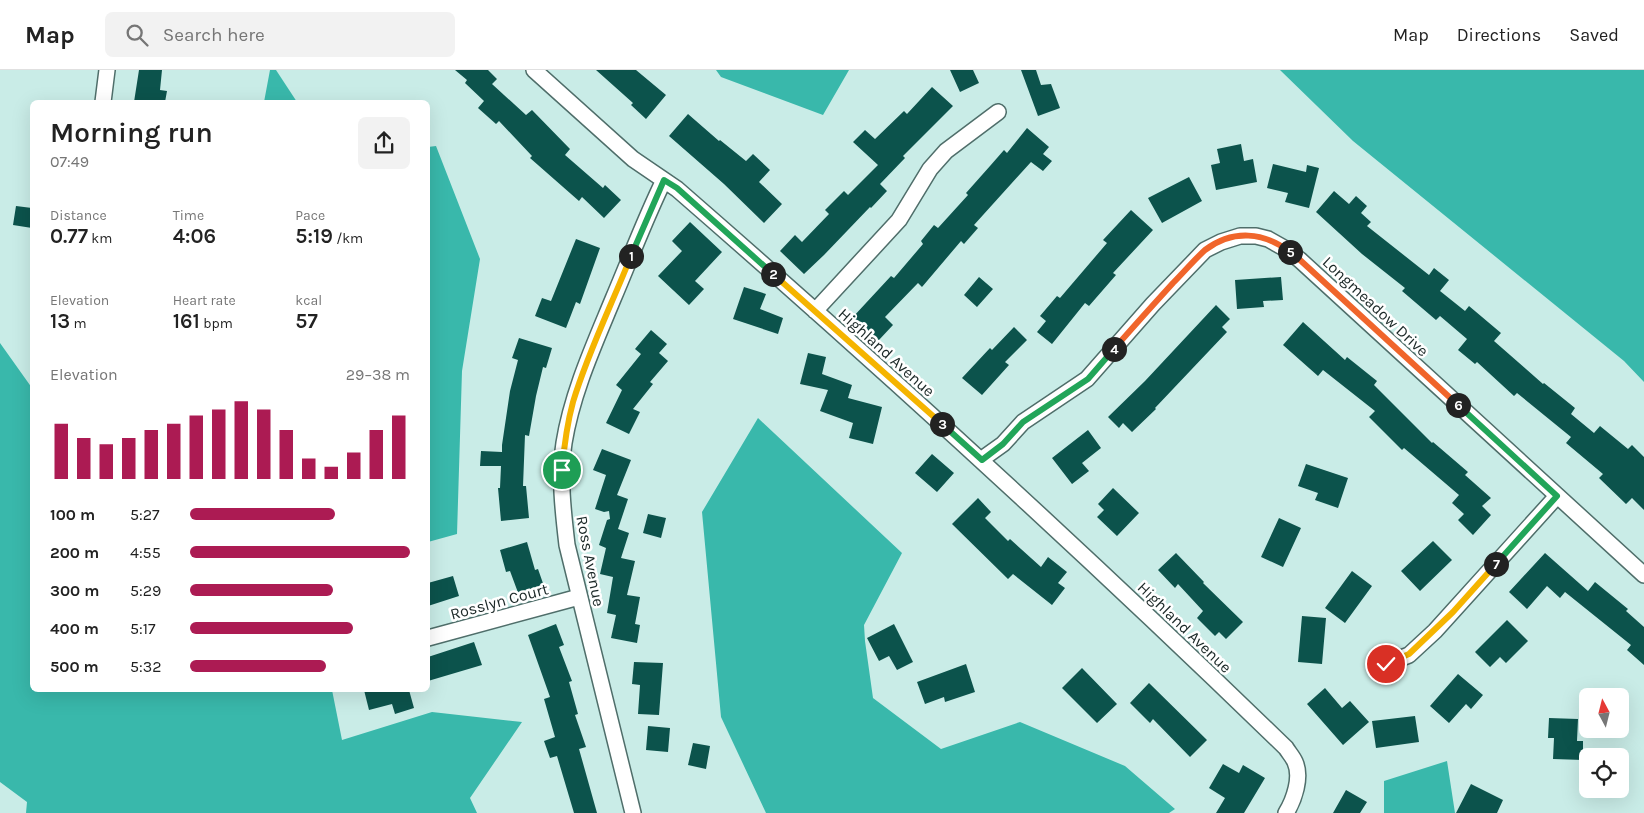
<!DOCTYPE html>
<html lang="en">
<head>
<meta charset="utf-8">
<style>
	:root { --surface:#fff; --page:#f2f2f2; --text:#222; --muted:#767676; --line:#e0e0e0; --accent:#ac1b53 }
	body { margin:0; font-family:Karla,sans-serif; background:var(--page); color:var(--text); height:100vh; display:flex; flex-direction:column; font-size:19px; white-space:nowrap }
	* { box-sizing:border-box; margin:0 }
	p { font-size:16px; color:var(--muted) }
	.icon { flex:none; width:28px; height:28px; fill:none; stroke:currentColor; stroke-width:2; stroke-linecap:round; stroke-linejoin:round }
	.map { position:relative; flex:1; overflow:hidden }
	.drawer { position:absolute; left:30px; top:30px; width:400px; height:592px; display:flex; flex-direction:column; background:var(--surface); border-radius:8px; box-shadow:0 5px 20px #0002 }
	.drawer>* { flex:none }
	.needle { width:32px; rotate:353deg }
	.controls { position:absolute; left:1579px; top:618px; display:grid; gap:10px }
	.controls a { display:grid; place-items:center; width:50px; height:50px; border-radius:8px; background:var(--surface); box-shadow:0 5px 20px #0002; font-size:25px }
	.pin { position:absolute; display:grid; place-items:center; width:42px; height:42px; color:#fff; margin:-21px; border:2px solid #fff; border-radius:50%; box-shadow:0 1px 5px #0007 }
	.km { position:absolute; width:25px; height:25px; margin:-12px; border-radius:50%; background:#222; color:#fff; font-size:14px; line-height:25px; text-align:center }
	.round { display:grid; place-items:center; flex:none; width:52px; height:52px; border-radius:8px; background:var(--page) }
	.overview { display:flex; align-items:center; justify-content:space-between; height:85px; padding:0 20px }
	h1 { font-size:28px; font-weight:600; line-height:38px }
	.figures { display:grid; grid-template-columns:repeat(3,1fr); gap:8px; height:85px; padding:5px 20px }
	.figures div { display:grid; align-content:center }
	.figures b { font-size:21px; font-weight:600 }
	.figures small { font-size:14px; font-weight:400 }
	.figures p { font-size:14px }
	.chart { height:140px; padding:10px 20px }
	.chart p { display:flex; justify-content:space-between }
	.chart svg { width:100%; height:90px; margin-top:5px; stroke:var(--accent); stroke-width:6 }
	ul { padding:0 20px; list-style:none; font-size:16px }
	li { display:grid; grid-template-columns:80px 60px 1fr; align-items:center; height:38px }
	li i { height:12px; border-radius:6px; background:var(--accent) }
	header { display:flex; align-items:center; gap:30px; box-sizing:border-box; height:70px; padding:0 25px; background:var(--surface); border-bottom:1px solid var(--line) }
	header strong { font-size:24px }
	nav { display:flex; gap:28px; margin-inline-start:auto; font-size:18px }
	.search { width:350px; height:45px; background:var(--page); display:flex; align-items:center; gap:12px; box-sizing:border-box; padding:0 18px; border-radius:8px; color:var(--muted); font-size:19px }
	.map>svg:first-child { display:block }
</style>
</head>
<body>
<header>
<strong>Map</strong>
<div class="search"><svg class="icon" aria-label="search" viewBox="0 0 24 24"><circle cx="10" cy="10" r="6"/><path d="M15 15l6 6"/></svg>Search here</div>
<nav><a>Map</a><a>Directions</a><a>Saved</a></nav>
</header>
<div class="map">
<svg width="1644" height="743" viewBox="0 0 1644 743">
	<rect width="100%" height="100%" fill="#c9ece7"/>
	<!-- forest -->
	<path fill="#39b8ab" d="M270 0H276L297 32H264Z
		M716 0H849L823 45 721 7Z
		M1280 0H1644V312L1624 291 1353 71Z
		M436 76 480 189 462 301 457 464 428 472V77Z
		M0 273 32 318V620H332L342 670 432 642 522 652 470 728 477 743H26L27 732 0 712Z
		M758 348 902 483 864 555 865 571 873 628 941 679 1020 652 1125 696 1175 739 1169 743H766L721 647 702 442Z
		M1447 691 1455 743H1384V711Z"/>
	<!-- building -->
	<path fill="#0c534c" d="M139 0H162L160 20 167 21 165 32H134Z
		M455 0H488L497 9 492 14 526 45 532 40 570 79 565 85 603 118 605 115 621 130 604 148 582 127 579 131 530 88 532 86 499 51 496 54 478 38 484 31 465 13 467 10Z
		M596 0H636L666 25 646 49 631 35 633 33Z
		M950 0H973L979 13 960 22Z
		M1021 0H1036L1041 15 1051 14 1060 38 1038 46Z
		M932 17 953 36 903 86 905 88 880 114 887 121 871 138 870 137 824 185 804 204 780 181 795 165 802 172 829 144 825 140 844 121 848 125 878 95 853 72 865 60 875 69 904 41 907 44Z
		M688 44 719 71 720 70 746 91 753 84 770 100 759 112 782 134 764 153 724 114 669 66Z
		M1027 58 1049 77 1043 84 1052 91 1043 101 1031 92 974 155 978 158 964 174 961 171 922 217 918 213 885 247 893 255 878 271 853 247 891 206 894 208 923 174 921 171 934 155 938 158 968 125 966 123 990 96 1004 80 1007 83Z
		M1241 74 1244 91 1253 89 1257 112 1216 120 1211 95 1220 93 1217 79Z
		M1273 94 1306 102 1307 95 1319 98 1309 138 1285 132 1288 123 1267 118Z
		M1189 107 1202 131 1162 153 1148 128Z
		M1334 121 1349 134 1356 126 1367 136 1361 143 1371 152 1367 156 1429 205 1434 198 1449 210 1440 221 1465 241 1469 236 1501 263 1494 271 1543 314 1544 313 1575 338 1571 344 1594 363 1600 356 1628 379 1632 375 1644 387V440L1632 428 1626 434 1599 408 1603 404 1566 373 1571 367 1517 323 1514 326 1477 292 1475 294 1458 280 1467 269 1440 246 1436 250 1402 221 1405 218 1362 184 1316 142Z
		M16 136 32 138V158L13 155Z
		M1131 140 1153 160 1113 203 1116 205 1089 236 1085 233 1052 274 1037 262 1046 251 1040 246 1057 226 1060 228 1107 173 1103 170Z
		M690 152 722 182 695 211 704 219 689 235 658 206 682 181 672 171Z
		M576 169 600 178 580 234 576 232 566 258 535 246 542 228 551 231Z
		M979 207 993 219 977 237 964 225Z
		M1281 207 1283 230 1263 231 1264 237 1237 239 1235 210Z
		M744 217 766 224 760 239 783 248 778 264 733 249Z
		M1216 235 1230 249 1222 257 1227 262 1155 338 1156 339 1132 362 1123 353 1119 358 1108 347 1145 311Z
		M1303 252 1345 290 1347 287 1377 311 1374 315 1432 373 1433 372 1468 402 1465 405 1491 428 1482 436 1491 445 1473 465 1458 450 1464 444 1452 433 1459 425 1404 378 1402 380 1369 347 1375 341 1323 300 1318 306 1283 275Z
		M1014 257 1027 270 1005 292 1009 295 982 325 962 308 990 278 992 280Z
		M651 260 667 274 659 283 668 291 650 312 653 314 633 339 640 342 629 364 606 353 622 320 616 315 641 284 635 279Z
		M519 268 552 278 546 298 543 297 536 326 529 366 525 365 523 416H526L529 448 501 451 498 418H500L501 396H480L481 381 502 382V375L510 321 518 290 512 288Z
		M808 283 826 287 822 304 852 315 848 328 882 337 873 374 849 368 853 353 820 341 828 320 800 314Z
		M1088 360 1101 378 1082 393 1089 401 1072 414 1052 388Z
		M602 379 631 390 617 425 628 429 618 459 629 463 621 488 635 491 627 525 640 527 635 554 640 555 637 573 611 568 616 545 607 543 613 507 600 504 606 478 599 475 607 450 610 449 609 441 604 442 595 439 606 405 593 400Z
		M932 384 954 403 937 422 915 403Z
		M1306 394 1348 408 1338 438 1315 430 1318 423 1298 416Z
		M1113 418 1139 443 1117 466 1097 447 1104 440 1098 434Z
		M978 428 991 442 985 448 1008 471 1010 469 1041 497 1048 487 1067 502 1058 513 1065 518 1052 535 1013 504 1008 509 952 454Z
		M648 444 666 448 661 468 643 463Z
		M1279 448 1301 458 1283 497 1261 487Z
		M1433 471 1452 490 1420 521 1401 501Z
		M527 472 535 500 538 499 545 519 520 528 510 501 506 502 500 480Z
		M1176 483 1204 512 1203 513 1243 552 1226 569 1219 562 1215 566 1197 548 1203 541 1178 514 1175 518 1158 500Z
		M1545 483 1588 521 1595 512 1628 539 1626 541 1644 557V595L1627 580 1631 575 1565 522 1560 528 1547 516 1527 539 1509 522Z
		M1352 501 1372 516 1345 553 1325 538Z
		M453 506 459 526 428 536V513Z
		M1302 546 1326 548 1322 594 1298 592Z
		M1507 550 1528 571 1506 593 1500 587 1490 597 1475 582Z
		M556 554 564 575 559 577 572 611 569 612 578 644 575 645 586 677 579 679 597 743H574L557 686 550 688 544 671 555 667 544 629 550 627 528 565Z
		M894 554 913 592 897 600 889 586 879 591 867 568Z
		M474 572 482 595 428 611V587Z
		M634 592 663 593 659 645 638 644 640 615 632 614Z
		M966 594 975 622 945 632 944 627 925 634 917 612Z
		M1082 598 1117 634 1097 653 1062 618Z
		M1458 604 1483 625 1471 639 1466 634 1449 653 1430 636Z
		M1149 613 1207 670 1190 687 1153 649 1150 653 1130 633Z
		M1325 618 1342 638 1350 631 1369 652 1343 675 1307 634Z
		M364 620H409L414 638 395 644 392 634 369 640Z
		M1415 646 1419 672 1376 678 1372 651Z
		M1549 648 1578 649 1577 671H1583V690L1553 689 1554 668H1548Z
		M648 656 670 658 668 682 646 680Z
		M693 673 710 676 706 699 688 695Z
		M1223 694 1239 703 1243 695 1265 708 1244 743H1216L1225 728 1209 718Z
		M1471 714 1503 730 1497 743H1456Z
		M1346 720 1367 732 1360 743H1333Z"/>
	<g fill="none" stroke-linecap="round" stroke-linejoin="round">
		<!-- street casing -->
		<g stroke="#4f6e6a" stroke-width="18">
			<path id="street" d="M534 0 633 89 677 119C885 300 1088 486 1286 678 1289 683 1293 687 1295 692 1302 707 1294 730 1286 743
				M103 32 107 0
				M815 241 899 150 930 99 946 81 998 42
				M982 389 1003 374 1023 352 1087 309 1153 234 1205 180 1221 172 1240 166H1256L1268 169 1284 178 1300 190 1644 505
				M428 568 579 527
				M1386 594 1409 585 1435 561 1557 426
				M633 743 567 475C563 441 559 407 564 373 572 323 594 275 613 229 630 189 645 149 664 110"/>
		</g>
		<!-- street -->
		<use href="#street" stroke="#fff" stroke-width="15"/>
	</g>
	<g fill="none" stroke-linecap="round" stroke-linejoin="round">
		<!-- split-1 casing -->
		<g stroke="#fff" stroke-width="10">
			<path id="split-1" d="M562 400C564 377 567 354 573 332 588 282 612 234 631 186"/>
		</g>
		<!-- split-2 casing -->
		<g stroke="#fff" stroke-width="10">
			<path id="split-2" d="M631 186 664 110 677 118 773 204"/>
		</g>
		<!-- split-3 casing -->
		<g stroke="#fff" stroke-width="10">
			<path id="split-3" d="M773 204 942 354"/>
		</g>
		<!-- split-4 casing -->
		<g stroke="#fff" stroke-width="10">
			<path id="split-4" d="M942 354 982 390 1003 374 1023 352 1088 309 1114 279"/>
		</g>
		<!-- split-5 casing -->
		<g stroke="#fff" stroke-width="10">
			<path id="split-5" d="M1114 279C1133 257 1153 235 1173 213 1183 203 1194 190 1205 180 1233 159 1264 162 1290 182"/>
		</g>
		<!-- split-6 casing -->
		<g stroke="#fff" stroke-width="10">
			<path id="split-6" d="M1290 182 1300 190 1458 335"/>
		</g>
		<!-- split-7 casing -->
		<g stroke="#fff" stroke-width="10">
			<path id="split-7" d="M1458 335 1557 426 1496 494"/>
		</g>
		<!-- split-8 casing -->
		<g stroke="#fff" stroke-width="10">
			<path id="split-8" d="M1386 594 1409 584 1453 542 1496 494"/>
		</g>
		<!-- split-1 -->
		<use href="#split-1" stroke="#f5b400" stroke-width="6"/>
		<!-- split-2 -->
		<use href="#split-2" stroke="#22a559" stroke-width="6"/>
		<!-- split-3 -->
		<use href="#split-3" stroke="#f5b400" stroke-width="6"/>
		<!-- split-4 -->
		<use href="#split-4" stroke="#22a559" stroke-width="6"/>
		<!-- split-5 -->
		<use href="#split-5" stroke="#f0652b" stroke-width="6"/>
		<!-- split-6 -->
		<use href="#split-6" stroke="#f0652b" stroke-width="6"/>
		<!-- split-7 -->
		<use href="#split-7" stroke="#22a559" stroke-width="6"/>
		<!-- split-8 -->
		<use href="#split-8" stroke="#f5b400" stroke-width="6"/>
	</g>
	<g text-anchor="middle" stroke-width="5" stroke-linejoin="round" paint-order="stroke">
		<!-- street labels -->
		<g font-size="16" fill="#1a2726" stroke="#fff">
			<text transform="translate(1376 236) rotate(43)" y="6">Longmeadow Drive</text>
			<text transform="translate(887 282) rotate(42)" y="6">Highland Avenue</text>
			<text transform="translate(591 491) rotate(79)" y="6">Ross Avenue</text>
			<text transform="translate(499 531) rotate(-15)" y="6">Rosslyn Court</text>
			<text transform="translate(1185 557) rotate(44)" y="6">Highland Avenue</text>
		</g>
	</g>
</svg>
<div class="controls">
<a><svg class="needle" viewBox="-14 -14 28 28"><path d="M0-13l5 13h-10z" fill="#e53935"/><path d="M0 13l5-13h-10z" fill="#767676"/></svg></a>
<a><svg class="icon" aria-label="locate" viewBox="0 0 24 24"><circle cx="12" cy="12" r="6"/><path d="M12 2v4M12 18v4M2 12h4M18 12h4"/></svg></a>
</div>
<div class="pin" style="left:562px;top:400px;background:#1e9e55"><svg class="icon" aria-label="arrive" viewBox="0 0 24 24"><path d="M6 21V4h12l-3 4 3 4H6"/></svg></div>
<div class="pin" style="left:1386px;top:594px;background:#d93025"><svg class="icon" aria-label="check" viewBox="0 0 24 24"><path d="M5 12l5 5 9-10"/></svg></div>
<b class="km" style="left:631px;top:186px">1</b>
<b class="km" style="left:773px;top:204px">2</b>
<b class="km" style="left:942px;top:354px">3</b>
<b class="km" style="left:1114px;top:279px">4</b>
<b class="km" style="left:1290px;top:182px">5</b>
<b class="km" style="left:1458px;top:335px">6</b>
<b class="km" style="left:1496px;top:494px">7</b>
<section class="drawer">
<div class="overview"><div><h1>Morning run</h1><p>07:49</p></div><a class="round"><svg class="icon" aria-label="share" viewBox="0 0 24 24"><path d="M12 15V3M7 8l5-5 5 5M5 13v7h14v-7"/></svg></a></div>
<div class="figures">
<div><p>Distance</p><b>0.77<small> km</small></b></div>
<div><p>Time</p><b>4:06</b></div>
<div><p>Pace</p><b>5:19<small> /km</small></b></div>
</div>
<div class="figures">
<div><p>Elevation</p><b>13<small> m</small></b></div>
<div><p>Heart rate</p><b>161<small> bpm</small></b></div>
<div><p>kcal</p><b>57</b></div>
</div>
<div class="chart"><p><span>Elevation</span>29–38 m</p>
<svg viewBox="0 0 160 44" preserveAspectRatio="none"><path d="M5 44V17M15 44V24M25 44V27M35 44V24M45 44V20M55 44V17M65 44V13M75 44V10M85 44V6M95 44V10M105 44V20M115 44V34M125 44V38M135 44V31M145 44V20M155 44V13"/></svg>
</div>
<ul>
<li><b>100 m</b>5:27<i style="width:66%"></i></li>
<li><b>200 m</b>4:55<i style="width:100%"></i></li>
<li><b>300 m</b>5:29<i style="width:65%"></i></li>
<li><b>400 m</b>5:17<i style="width:74%"></i></li>
<li><b>500 m</b>5:32<i style="width:62%"></i></li>
</ul>
</section>
</div>
</body>
</html>
